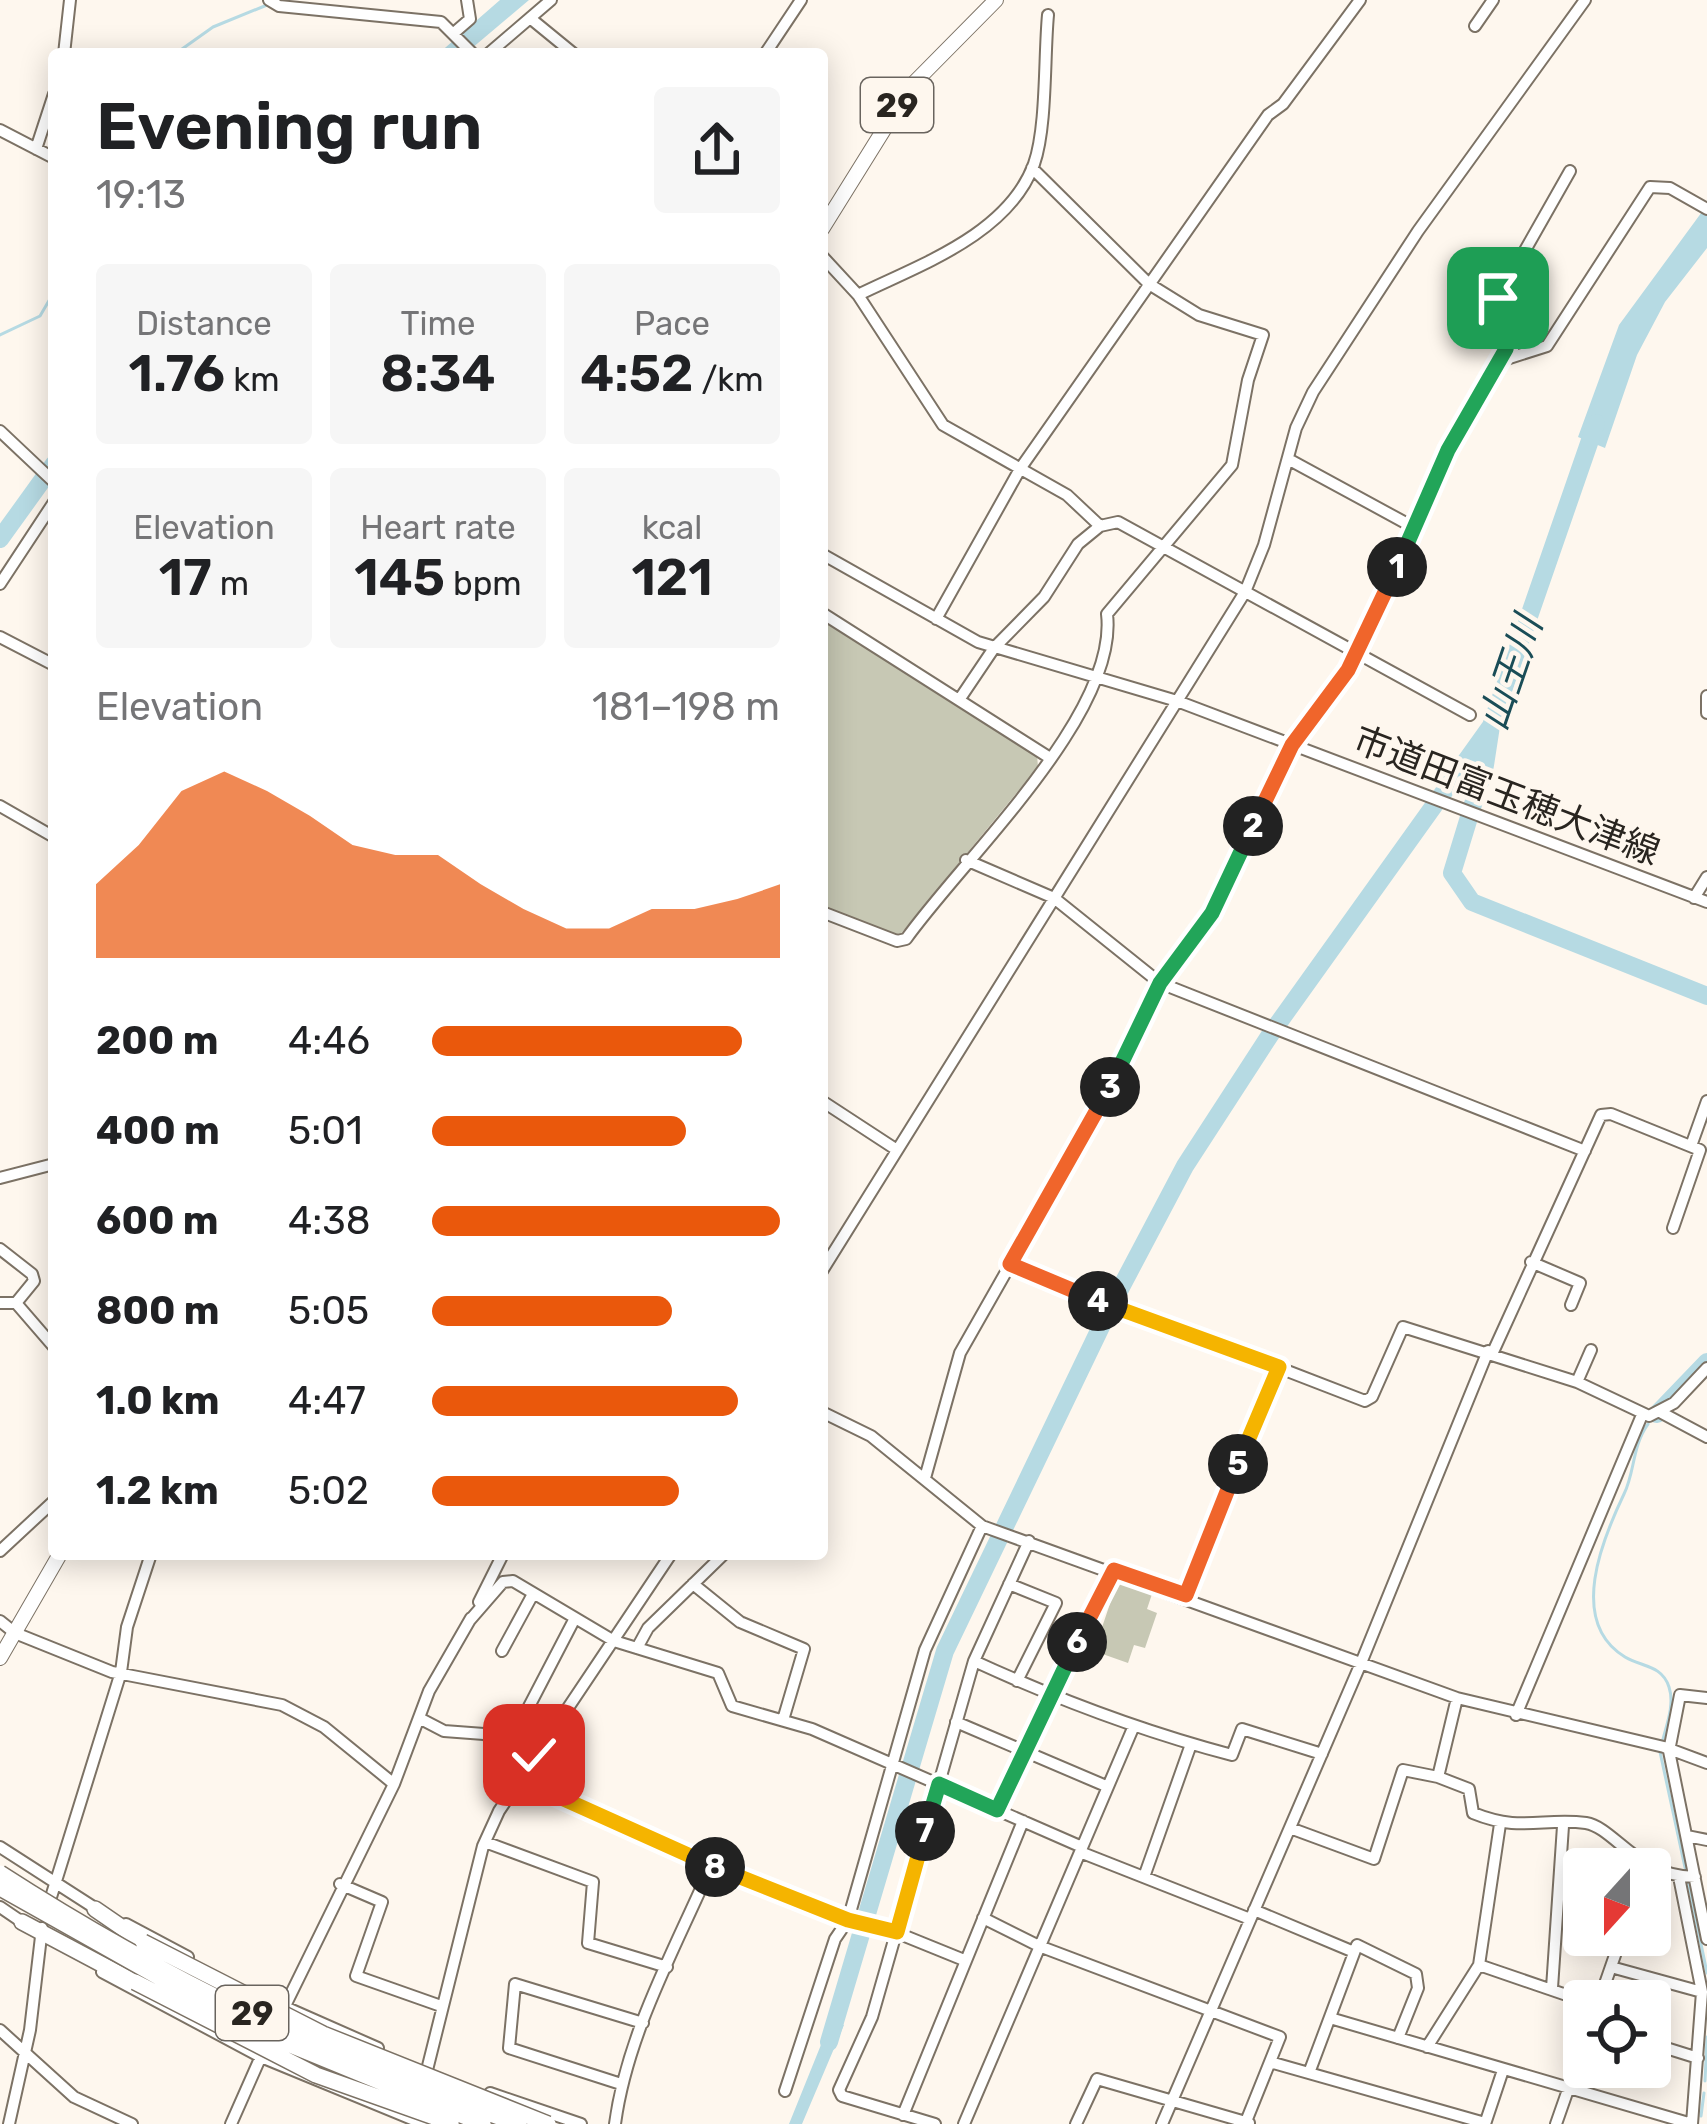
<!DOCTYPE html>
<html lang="en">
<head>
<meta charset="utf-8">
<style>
	:root { --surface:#fff; --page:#f6f6f6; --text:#202124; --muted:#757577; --accent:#ea580c }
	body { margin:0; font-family:Rubik,"Noto Sans JP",sans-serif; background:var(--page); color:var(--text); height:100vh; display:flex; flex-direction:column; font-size:45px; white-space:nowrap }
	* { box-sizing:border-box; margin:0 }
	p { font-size:39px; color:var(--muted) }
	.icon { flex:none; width:66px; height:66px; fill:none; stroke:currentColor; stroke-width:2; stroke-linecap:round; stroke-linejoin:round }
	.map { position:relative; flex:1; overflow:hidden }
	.side { position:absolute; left:48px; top:48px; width:780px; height:1512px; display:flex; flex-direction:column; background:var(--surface); border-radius:12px; box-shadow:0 6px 30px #0003 }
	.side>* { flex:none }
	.needle { width:78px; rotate:201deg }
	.fabs { position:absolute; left:1563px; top:1848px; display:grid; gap:24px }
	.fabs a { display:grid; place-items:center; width:108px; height:108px; border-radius:12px; background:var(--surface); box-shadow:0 6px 30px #0003; font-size:60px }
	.pin { position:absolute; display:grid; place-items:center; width:102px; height:102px; color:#fff; margin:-51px; border-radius:24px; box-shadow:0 6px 18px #0006 }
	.km { position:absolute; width:60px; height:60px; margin:-30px; border-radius:50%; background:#222; color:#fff; font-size:33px; line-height:60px; text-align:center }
	.round { display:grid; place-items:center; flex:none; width:126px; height:126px; border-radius:12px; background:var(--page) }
	.summary { display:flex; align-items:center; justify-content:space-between; height:204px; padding:0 48px }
	h1 { font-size:66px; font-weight:600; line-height:90px }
	.stats { display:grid; grid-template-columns:repeat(3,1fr); gap:18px; height:204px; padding:12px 48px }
	.stats div { display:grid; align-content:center; border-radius:12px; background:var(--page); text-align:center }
	.stats b { font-size:51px; font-weight:600 }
	.stats small { font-size:33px; font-weight:400 }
	.stats p { font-size:33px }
	.chart { height:336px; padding:24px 48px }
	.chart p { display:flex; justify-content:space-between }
	.chart svg { width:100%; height:216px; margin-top:12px; fill:var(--accent); opacity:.7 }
	ul { padding:0 48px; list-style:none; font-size:39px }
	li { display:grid; grid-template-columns:192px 144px 1fr; align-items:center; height:90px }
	li i { height:30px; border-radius:15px; background:var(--accent) }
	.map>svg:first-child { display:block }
</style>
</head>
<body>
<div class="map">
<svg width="1707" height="2124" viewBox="0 0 1707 2124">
	<rect width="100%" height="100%" fill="#fef7ee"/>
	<!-- green -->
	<path fill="#c7c8b4" d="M822 618 1037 755 1038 767 899 936 822 907Z
		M1118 1580 1153 1591 1147 1609 1157 1613 1145 1648 1134 1645 1128 1663 1094 1651Z"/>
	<!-- water -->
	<path fill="#b6dae3" d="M500 0H529L465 54H438Z
		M1707 205V248L1665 302 1637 355 1605 448 1578 437 1619 325Z
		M831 2020 844 2025 802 2124H789Z"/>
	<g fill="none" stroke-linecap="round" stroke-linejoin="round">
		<!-- stream -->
		<path stroke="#b6dae3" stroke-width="3" d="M175 54 213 27 267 5
			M0 335 40 316 54 292
			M1648 1424C1632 1446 1635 1472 1624 1494 1603 1538 1567 1622 1625 1657 1642 1667 1662 1665 1669 1687 1675 1705 1666 1726 1662 1743
			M1660 1752 1686 1872
			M1688 1881 1707 1973
			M1705 2081 1707 2037
			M1701 2116 1704 2093"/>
		<!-- river -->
		<path stroke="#b6dae3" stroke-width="18" d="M1596 423 1491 726 1485 765 1452 873 1472 902 1707 996
			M0 539 54 464
			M1657 1414 1707 1362
			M829 2042 945 1651 1109 1310 1185 1166 1272 1032 1491 726"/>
		<!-- minor casing -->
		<g stroke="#7c7265" stroke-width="14">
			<path id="minor" d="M269 0 279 6 441 22 473 54
				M530 18 574 54
				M1475 26 1493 0
				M455 32 470 19 467 0
				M64 54 70 0
				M488 54 551 0
				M765 54 801 0
				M0 130 54 158
				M36 149 54 94
				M822 256 858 295 943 425 1067 495 1100 526
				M858 295C919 265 1008 235 1034 164 1047 127 1044 57 1048 15
				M1500 361 1510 331 1498 298 1570 171
				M0 431 54 482
				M1288 459 1415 528
				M822 554 978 642 1177 701 1707 902
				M0 584 54 502
				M822 613 1050 758
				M936 619 1020 469 1268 115 1283 104 1360 0
				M0 637 54 665
				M1707 696V713
				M959 700 994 648 1044 597 1078 544 1100 526 1118 522 1470 715
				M0 806 54 837
				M966 860 1054 898 1160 983 1585 1151
				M1694 898 1707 877
				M822 912 897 941 906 939C963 859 1119 714 1107 614L1232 465 1248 380 1263 335 1199 315 1149 284 1032 168
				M822 1101 897 1150
				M1691 1146 1707 1101
				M0 1178 54 1164
				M0 1249 32 1274 34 1281 16 1303
				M1531 1262 1580 1283 1571 1305
				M1010 1264 1365 1401 1372 1397 1403 1327 1577 1382 1649 1416 1674 1403 1707 1368
				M822 1271 1245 592 1264 545 1296 428 1313 392 1418 231 1585 0
				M0 1303H16L54 1347
				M1493 1352 1601 1115 1611 1114 1700 1150 1673 1228
				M1577 1382 1591 1350
				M822 1412 871 1436 982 1526 1457 1698 1664 1747 1707 1763
				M1662 1413 1707 1437
				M925 1478 960 1353 1098 1110 1160 983 1212 913 1292 745 1348 670 1447 450 1500 361 1547 346 1650 187 1670 188 1707 209
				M0 1551 54 1501
				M693 1584 740 1622 804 1649 783 1720
				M1009 1584 1056 1603 1017 1681
				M1186 1595 1279 1367
				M479 1602 503 1554
				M470 1620 503 1582 513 1581 614 1641 718 1673 732 1706 812 1729 1082 1847
				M0 1621 15 1633 112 1672 282 1705 324 1727 394 1784
				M637 1648 648 1628 724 1554
				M502 1651 533 1594
				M974 1661C1061 1701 1141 1731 1232 1755L1242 1729 1322 1754
				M1457 1698 1438 1777 1469 1789 1473 1813C1522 1833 1543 1817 1586 1823 1615 1828 1636 1876 1695 1877
				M1707 1698 1680 1695 1669 1751 1707 1939
				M1516 1715 1642 1415
				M419 1718 444 1731 484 1734 534 1755
				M956 1722 1106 1786
				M509 1745 574 1620
				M519 1779 804 1904 890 1930 964 1960
				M997 1810 1115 1570
				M1290 1828 1374 1859 1403 1770 1438 1777
				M1687 1836 1707 1840
				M485 1842 593 1882 588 1943 667 1967
				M0 1847 98 1910
				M1080 1852 1250 1919
				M1144 1877 1190 1747
				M1679 1877 1702 1992 1692 2124
				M340 1884 382 1902 356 1976 441 2006
				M0 1907 25 1924
				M47 1910 121 1672 127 1627 151 1554
				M1254 1910 1354 1952
				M983 1918 1039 1946 1280 2037 1245 2124
				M126 1924 188 1957
				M1479 1965 1584 2001
				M1611 1967 1702 1992
				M102 1972 261 2057 424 2124
				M1552 1988 1563 1826
				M1599 2001 1622 1935
				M285 2007 378 2048
				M282 2012 394 1784 429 1691 471 1618
				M1330 2018 1692 2124
				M0 2030 74 2097 132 2124
				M1650 2043 1698 2058
				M1427 2047 1479 1965 1500 1824
				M1270 2062 1485 2123
				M1309 2073 1357 1945 1416 1974 1418 1988 1398 2038
				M424 2082 483 1846 499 1811 671 1554
				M621 2084 509 2048 515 1984 643 2023
				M785 2091 835 1939 848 1920 925 1650 982 1526
				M490 2093 581 2124
				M903 2115 1023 1821
				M9 2124 30 2030 42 1928
				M231 2124 266 2045
				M615 2124C627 2034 675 1949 711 1866
				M935 2124 842 2096 839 2090 872 2017 974 1661 1029 1541
				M964 2124 1133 1728
				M1076 2124 1097 2079 1249 2123
				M1162 2124 1361 1663 1488 1351
				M1485 2124 1503 2070
				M1556 2124 1584 2044"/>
		</g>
		<!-- major casing -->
		<g stroke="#7c7265" stroke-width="16">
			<path id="major" d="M822 229 911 86 996 0
				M0 1658 60 1554"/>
		</g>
		<!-- highway casing -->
		<g stroke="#7c7265" stroke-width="18">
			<path id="highway" d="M95 1909 143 1942
				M22 1922 135 1982"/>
		</g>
		<!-- minor -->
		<use href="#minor" stroke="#fff" stroke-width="10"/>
		<!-- major -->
		<use href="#major" stroke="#fff" stroke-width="14"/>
		<!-- highway -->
		<use href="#highway" stroke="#fff" stroke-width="15"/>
		<!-- highway-bridge casing -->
		<g stroke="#7c7265" stroke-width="18" stroke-linecap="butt">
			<path id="highway-bridge" d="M0 1873C161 1977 337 2062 519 2124
				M0 1888 249 2028 483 2124
				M143 1942 323 2034 548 2124
				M135 1982 316 2075 451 2123"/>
		</g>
		<!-- highway-bridge -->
		<use href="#highway-bridge" stroke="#fff" stroke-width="15"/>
	</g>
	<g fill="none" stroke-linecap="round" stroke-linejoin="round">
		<!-- split-1 casing -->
		<g stroke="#fff" stroke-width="24">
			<path id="split-1" d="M1397 567 1448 450 1506 349 1510 331 1498 298"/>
		</g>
		<!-- split-2 casing -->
		<g stroke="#fff" stroke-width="24">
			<path id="split-2" d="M1253 826 1292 745 1348 670 1397 567"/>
		</g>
		<!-- split-3 casing -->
		<g stroke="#fff" stroke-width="24">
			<path id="split-3" d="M1110 1087 1160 983 1212 913 1253 826"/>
		</g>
		<!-- split-4 casing -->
		<g stroke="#fff" stroke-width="24">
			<path id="split-4" d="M1098 1301 1010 1264 1110 1087"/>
		</g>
		<!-- split-5 casing -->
		<g stroke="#fff" stroke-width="24">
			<path id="split-5" d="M1098 1301 1279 1367 1238 1464"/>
		</g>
		<!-- split-6 casing -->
		<g stroke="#fff" stroke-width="24">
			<path id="split-6" d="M1077 1642 1114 1570 1186 1595 1238 1464"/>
		</g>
		<!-- split-7 casing -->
		<g stroke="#fff" stroke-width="24">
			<path id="split-7" d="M925 1831 939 1784 997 1810 1077 1642"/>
		</g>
		<!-- split-8 casing -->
		<g stroke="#fff" stroke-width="24">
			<path id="split-8" d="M715 1867 848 1920 897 1932 925 1831"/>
		</g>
		<!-- split-9 casing -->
		<g stroke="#fff" stroke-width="24">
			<path id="split-9" d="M534 1755 519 1779 715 1867"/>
		</g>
		<!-- split-1 -->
		<use href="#split-1" stroke="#22a559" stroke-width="15"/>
		<!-- split-2 -->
		<use href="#split-2" stroke="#f0652b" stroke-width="15"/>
		<!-- split-3 -->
		<use href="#split-3" stroke="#22a559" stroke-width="15"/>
		<!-- split-4 -->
		<use href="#split-4" stroke="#f0652b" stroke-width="15"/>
		<!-- split-5 -->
		<use href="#split-5" stroke="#f5b400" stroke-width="15"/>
		<!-- split-6 -->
		<use href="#split-6" stroke="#f0652b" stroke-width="15"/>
		<!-- split-7 -->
		<use href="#split-7" stroke="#22a559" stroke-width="15"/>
		<!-- split-8 -->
		<use href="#split-8" stroke="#f5b400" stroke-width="15"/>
		<!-- split-9 -->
		<use href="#split-9" stroke="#f5b400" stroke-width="15"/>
	</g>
	<g text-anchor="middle" stroke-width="9" stroke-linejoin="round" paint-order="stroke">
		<!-- shield labels -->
		<g fill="#fef7ee" stroke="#69645e" stroke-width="3">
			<rect x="861" y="78" width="72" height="54" rx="9"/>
			<rect x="216" y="1986" width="72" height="54" rx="9"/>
		</g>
		<g font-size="33" font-weight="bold" fill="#292520">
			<text x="897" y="117">29</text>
			<text x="252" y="2025">29</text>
		</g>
		<!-- street labels -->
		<g font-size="36" fill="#292520" stroke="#fef7ee">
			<text transform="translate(1507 795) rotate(21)" y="13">市道田富玉穂大津線</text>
		</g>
		<!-- water labels -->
		<g font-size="39" font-style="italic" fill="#1a4d57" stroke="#fef7ee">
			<text transform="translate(1510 673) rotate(-71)" y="14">山王川</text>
		</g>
	</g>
</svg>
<div class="fabs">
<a><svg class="needle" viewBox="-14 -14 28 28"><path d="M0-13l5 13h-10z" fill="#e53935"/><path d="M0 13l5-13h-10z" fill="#757577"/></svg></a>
<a><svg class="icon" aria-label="locate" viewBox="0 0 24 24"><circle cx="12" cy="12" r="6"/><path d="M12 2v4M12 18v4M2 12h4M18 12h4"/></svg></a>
</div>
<div class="pin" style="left:1498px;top:298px;background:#1e9e55"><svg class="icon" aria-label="arrive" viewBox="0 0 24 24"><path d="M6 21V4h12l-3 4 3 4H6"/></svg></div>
<div class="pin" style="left:534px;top:1755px;background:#d93025"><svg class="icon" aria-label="check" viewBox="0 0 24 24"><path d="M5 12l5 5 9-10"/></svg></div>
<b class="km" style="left:1397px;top:567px">1</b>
<b class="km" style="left:1253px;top:826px">2</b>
<b class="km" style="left:1110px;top:1087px">3</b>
<b class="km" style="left:1098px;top:1301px">4</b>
<b class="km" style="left:1238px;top:1464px">5</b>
<b class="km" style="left:1077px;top:1642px">6</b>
<b class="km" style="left:925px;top:1831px">7</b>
<b class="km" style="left:715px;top:1867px">8</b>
<section class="side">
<div class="summary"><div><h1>Evening run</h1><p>19:13</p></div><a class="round"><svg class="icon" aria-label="share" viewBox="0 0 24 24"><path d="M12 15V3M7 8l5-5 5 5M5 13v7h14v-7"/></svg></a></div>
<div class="stats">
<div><p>Distance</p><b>1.76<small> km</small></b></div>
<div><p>Time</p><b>8:34</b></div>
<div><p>Pace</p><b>4:52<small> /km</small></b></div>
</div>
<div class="stats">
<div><p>Elevation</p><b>17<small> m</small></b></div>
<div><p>Heart rate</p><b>145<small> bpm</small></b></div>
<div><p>kcal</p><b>121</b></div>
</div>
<div class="chart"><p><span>Elevation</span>181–198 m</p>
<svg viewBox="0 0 160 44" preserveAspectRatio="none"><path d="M0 44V29L10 21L20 10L30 6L40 10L50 15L60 21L70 23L80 23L90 29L100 34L110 38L120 38L130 34L140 34L150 32L160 29V44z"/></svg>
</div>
<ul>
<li><b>200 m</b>4:46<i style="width:89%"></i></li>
<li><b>400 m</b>5:01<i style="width:73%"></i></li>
<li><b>600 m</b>4:38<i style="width:100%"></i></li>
<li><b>800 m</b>5:05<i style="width:69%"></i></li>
<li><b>1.0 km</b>4:47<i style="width:88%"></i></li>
<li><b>1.2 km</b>5:02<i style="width:71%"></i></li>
</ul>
</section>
</div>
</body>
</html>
